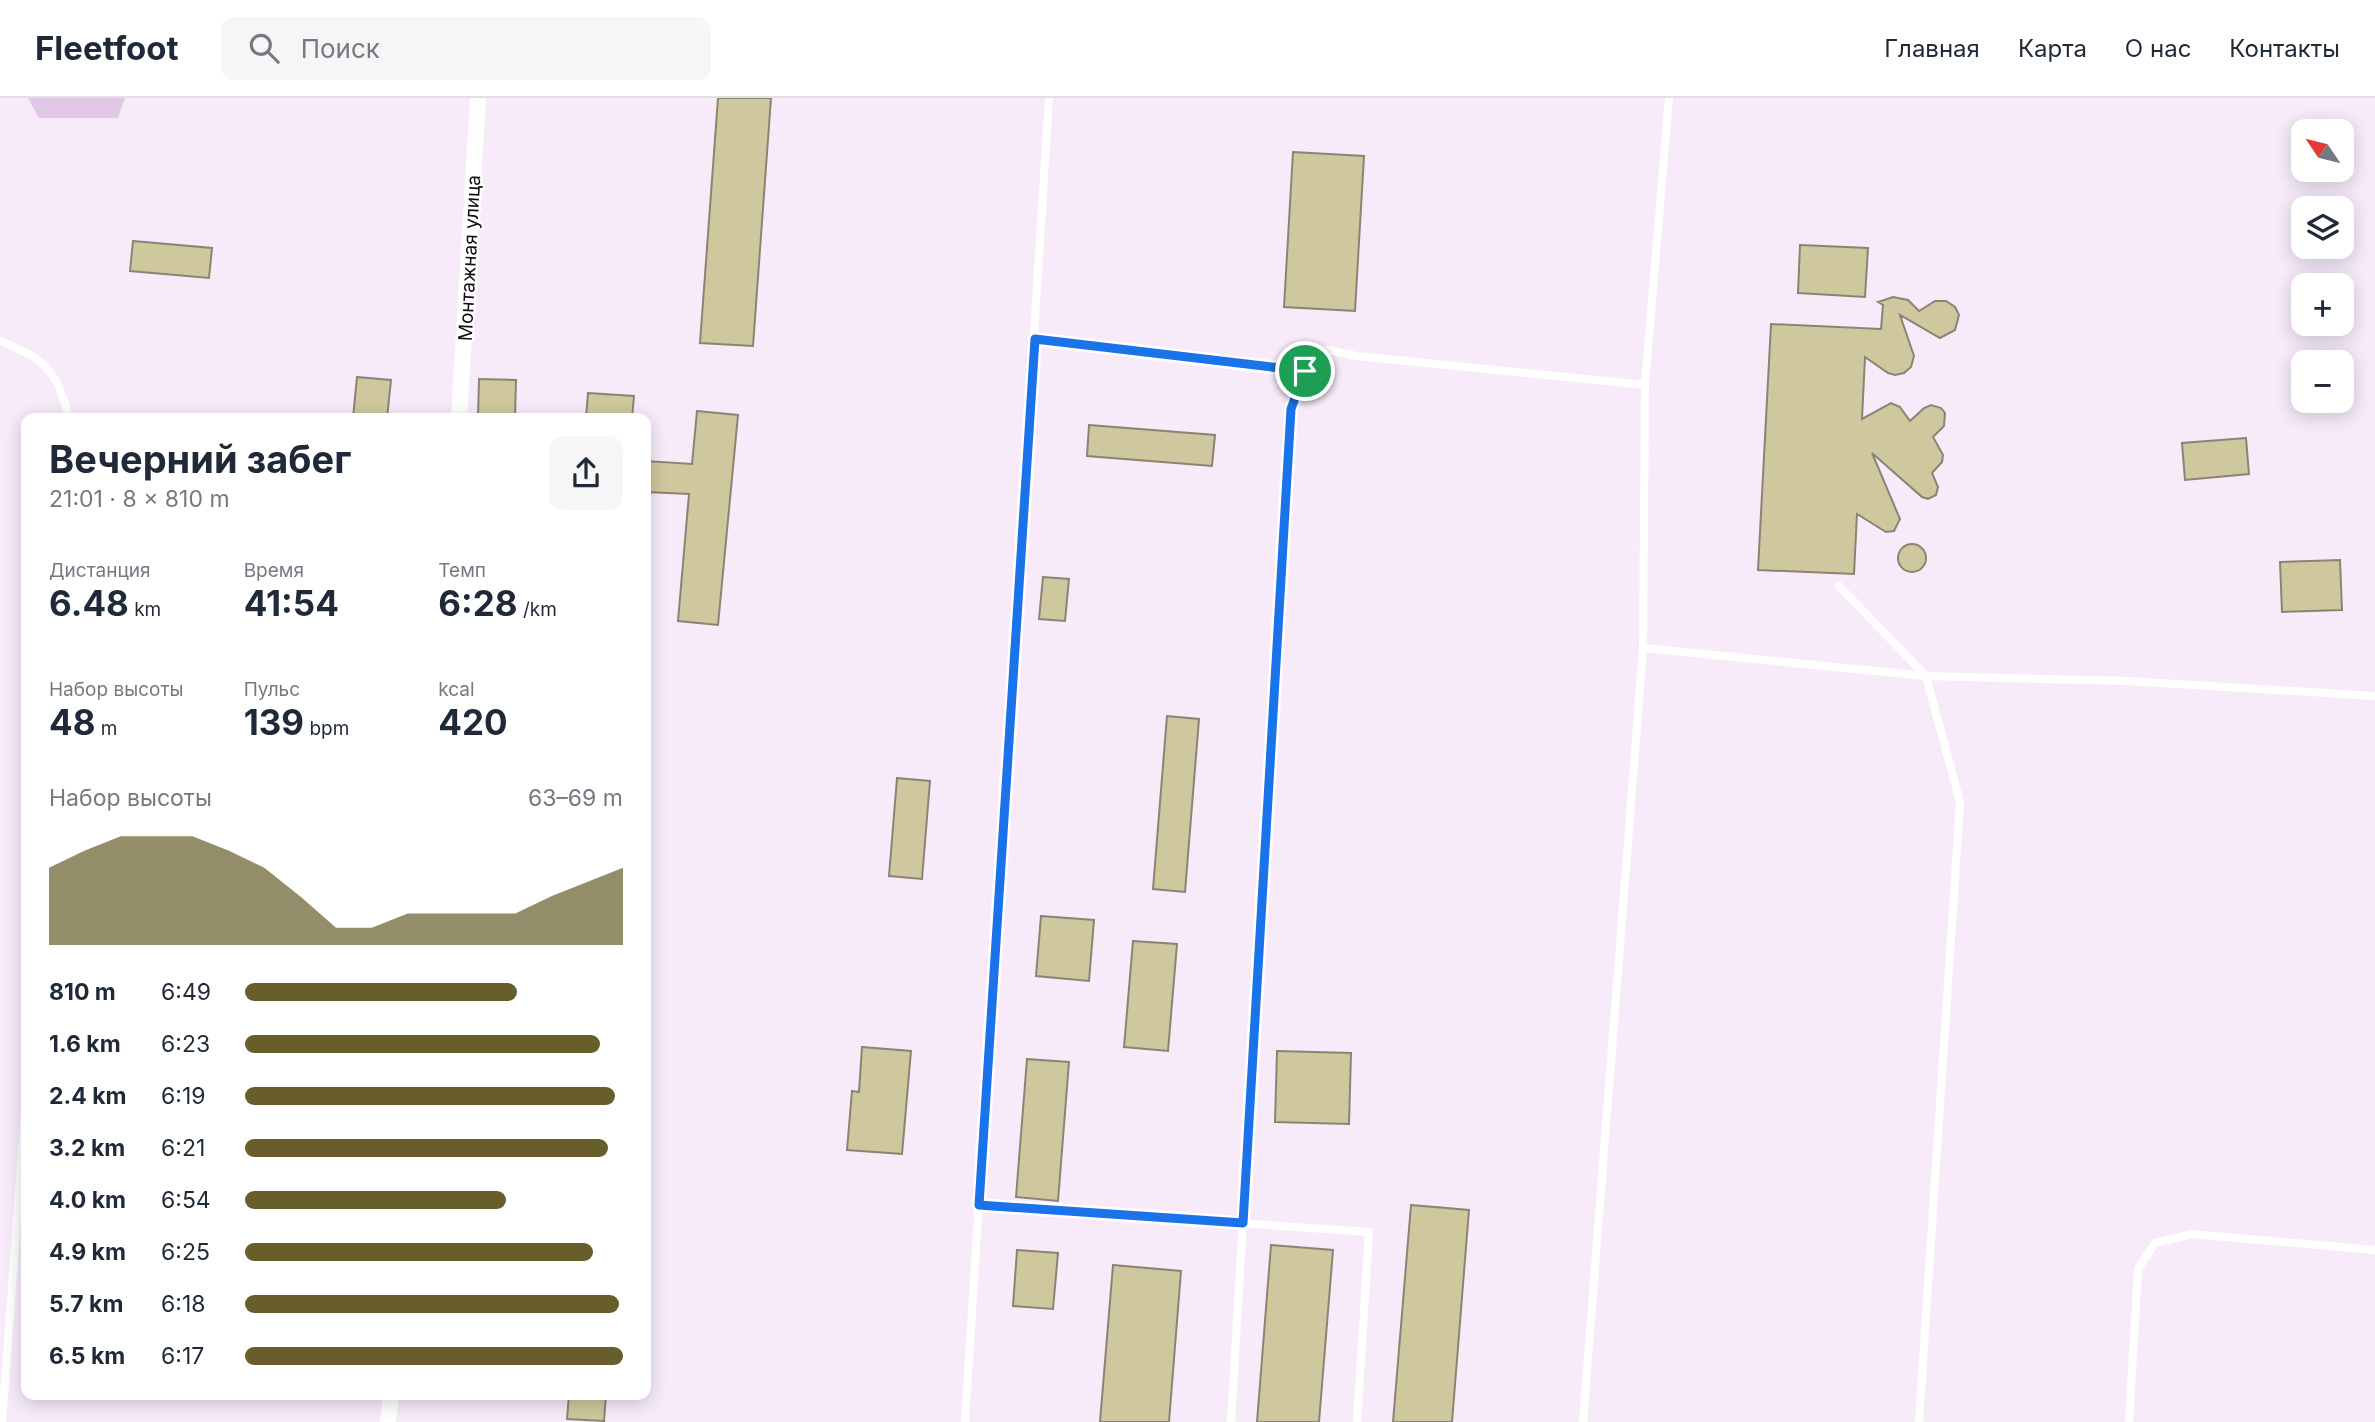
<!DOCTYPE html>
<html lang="ru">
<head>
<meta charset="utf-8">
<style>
	:root { --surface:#fff; --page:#f6f6f7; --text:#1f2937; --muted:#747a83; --line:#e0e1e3; --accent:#685e2b }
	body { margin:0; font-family:Inter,sans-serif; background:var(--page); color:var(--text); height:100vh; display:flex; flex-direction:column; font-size:26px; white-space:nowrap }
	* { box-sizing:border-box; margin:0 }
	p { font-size:23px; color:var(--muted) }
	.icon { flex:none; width:38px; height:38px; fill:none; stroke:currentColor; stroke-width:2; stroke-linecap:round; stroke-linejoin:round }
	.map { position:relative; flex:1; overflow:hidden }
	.panel { position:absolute; left:21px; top:315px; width:630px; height:987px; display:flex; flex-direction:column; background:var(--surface); border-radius:14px; box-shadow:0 4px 18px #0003 }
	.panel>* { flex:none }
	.needle { width:46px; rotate:305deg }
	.buttons { position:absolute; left:2291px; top:21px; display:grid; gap:14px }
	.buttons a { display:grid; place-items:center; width:63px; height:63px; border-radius:14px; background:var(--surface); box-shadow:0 4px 18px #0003; font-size:35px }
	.pin { position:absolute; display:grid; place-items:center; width:60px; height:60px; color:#fff; margin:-30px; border:4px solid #fff; border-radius:50%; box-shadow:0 2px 7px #0007 }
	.round { display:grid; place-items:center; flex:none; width:74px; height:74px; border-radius:14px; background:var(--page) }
	.headline { display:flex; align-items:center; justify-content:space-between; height:119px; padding:0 28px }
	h1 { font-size:38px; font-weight:700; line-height:52px }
	.figures { display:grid; grid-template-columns:repeat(3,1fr); gap:10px; height:119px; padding:7px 28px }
	.figures div { display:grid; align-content:center }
	.figures b { font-size:35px; font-weight:700 }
	.figures small { font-size:19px; font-weight:400 }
	.figures p { font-size:19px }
	.chart { height:196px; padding:14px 28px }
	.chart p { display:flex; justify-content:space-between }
	.chart svg { width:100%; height:126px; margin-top:7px; fill:var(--accent); opacity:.7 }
	ul { padding:0 28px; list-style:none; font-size:23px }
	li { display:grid; grid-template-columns:112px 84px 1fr; align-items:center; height:52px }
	li i { height:18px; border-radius:9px; background:var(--accent) }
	header { display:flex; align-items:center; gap:42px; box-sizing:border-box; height:98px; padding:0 35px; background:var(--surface); border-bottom:2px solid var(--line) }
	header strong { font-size:33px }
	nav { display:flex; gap:38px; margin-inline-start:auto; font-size:24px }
	.search { width:490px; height:63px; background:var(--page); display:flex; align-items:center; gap:18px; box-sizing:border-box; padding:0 24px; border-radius:14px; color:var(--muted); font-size:26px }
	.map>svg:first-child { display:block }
</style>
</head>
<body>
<header>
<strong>Fleetfoot</strong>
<div class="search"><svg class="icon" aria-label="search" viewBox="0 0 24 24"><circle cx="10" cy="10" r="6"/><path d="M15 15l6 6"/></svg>Поиск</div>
<nav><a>Главная</a><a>Карта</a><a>О нас</a><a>Контакты</a></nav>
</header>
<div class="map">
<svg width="2375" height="1324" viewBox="0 0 2375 1324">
	<rect width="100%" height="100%" fill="#f7ebfa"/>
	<!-- green -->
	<path fill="#e1c8e7" d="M28 0H125L118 20H39Z"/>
	<!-- building -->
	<path fill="#cfc79d" stroke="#898575" stroke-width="2" d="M718 0H771L753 248 700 245Z
		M1293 54 1364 58 1355 213 1284 209Z
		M133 143 212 150 209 180 130 173Z
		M1800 147 1868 150 1865 199 1798 195Z
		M1893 199 1908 202 1919 213 1935 203H1946L1955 209 1959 217 1955 232 1940 240 1900 217 1914 258 1911 269 1904 275 1895 277 1888 275 1865 259 1862 321 1891 305 1900 309 1910 323 1924 310 1931 307 1941 310 1945 315 1944 328 1933 339 1943 357 1942 364 1932 375 1938 389 1936 397 1928 401 1922 399 1872 355 1900 421 1894 433 1886 434 1857 416 1854 476 1758 472 1771 226 1881 231 1883 207 1878 204Z
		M357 279 391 282 387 320H353Z
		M479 281 516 282 515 320H478Z
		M588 295 634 298 632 320H586Z
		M697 313 738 317 718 527 678 523 689 396 646 394V363L692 366Z
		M1089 327 1215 337 1212 368 1087 358Z
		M2246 340 2249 376 2185 382 2182 345Z
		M1898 460a14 14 0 1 1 28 0a14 14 0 1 1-28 0Z
		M2340 462 2342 512 2282 514 2280 464Z
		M1043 479 1069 481 1065 523 1039 521Z
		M1167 618 1199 621 1185 794 1153 791Z
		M897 680 930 683 922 781 889 778Z
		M1041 818 1094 822 1089 883 1036 878Z
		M1133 843 1177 846 1168 953 1124 949Z
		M862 949 911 953 902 1056 847 1052 852 993 859 994Z
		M1277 953 1351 955 1349 1026 1275 1024Z
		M1027 961 1069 964 1058 1103 1016 1099Z
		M1411 1107 1469 1112 1452 1324H1393Z
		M1271 1147 1333 1152 1319 1324H1257Z
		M1017 1152 1058 1155 1053 1211 1013 1208Z
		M1113 1167 1181 1173 1169 1324H1100Z
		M569 1297H606L604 1323 567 1321Z"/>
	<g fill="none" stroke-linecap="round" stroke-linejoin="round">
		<!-- service -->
		<path stroke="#fff" stroke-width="8" d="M1035 241 1305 273
			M0 243C46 262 57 272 69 320
			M1839 488 1926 578 1960 704 1919 1324
			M1643 550 1926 578 2127 583 2375 598
			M979 1107 1369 1134 1357 1324
			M2 1324 26 999
			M965 1324 1049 0
			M1231 1324 1291 311 1305 273 1327 252 1357 258 1645 287
			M1583 1324 1643 550 1645 287 1669 0
			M2129 1324 2138 1171 2155 1145 2192 1136 2375 1152"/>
		<!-- minor -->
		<path stroke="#fff" stroke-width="16" d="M459 320 478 0
			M388 1324 391 1297"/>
	</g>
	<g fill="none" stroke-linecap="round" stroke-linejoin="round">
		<!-- route casing -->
		<g stroke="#fff" stroke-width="14">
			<path id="route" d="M1035 241 1305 273 1291 311 1243 1125 979 1107Z"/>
		</g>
		<!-- route -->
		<use href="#route" stroke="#1a73e8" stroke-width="9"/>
	</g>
	<g text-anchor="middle" stroke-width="5" stroke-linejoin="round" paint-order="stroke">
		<!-- street labels -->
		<g font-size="19" fill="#110d12" stroke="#fff">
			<text transform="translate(469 160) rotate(-87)" y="7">Монтажная улица</text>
		</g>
	</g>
</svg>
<div class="buttons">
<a><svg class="needle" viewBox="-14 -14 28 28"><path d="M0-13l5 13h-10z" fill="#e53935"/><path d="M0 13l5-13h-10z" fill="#747a83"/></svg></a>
<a><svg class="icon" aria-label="layers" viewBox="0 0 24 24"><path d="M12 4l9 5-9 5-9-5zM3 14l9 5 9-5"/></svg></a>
<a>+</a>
<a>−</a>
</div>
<div class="pin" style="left:1305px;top:273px;background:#1e9e55"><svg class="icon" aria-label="arrive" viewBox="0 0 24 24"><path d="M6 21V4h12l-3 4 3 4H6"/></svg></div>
<section class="panel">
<div class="headline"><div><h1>Вечерний забег</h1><p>21:01 · 8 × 810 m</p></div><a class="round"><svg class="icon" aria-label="share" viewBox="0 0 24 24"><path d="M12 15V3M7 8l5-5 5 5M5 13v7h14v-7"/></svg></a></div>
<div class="figures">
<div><p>Дистанция</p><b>6.48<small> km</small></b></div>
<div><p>Время</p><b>41:54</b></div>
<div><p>Темп</p><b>6:28<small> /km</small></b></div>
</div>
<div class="figures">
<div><p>Набор высоты</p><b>48<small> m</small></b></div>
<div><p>Пульс</p><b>139<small> bpm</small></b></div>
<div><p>kcal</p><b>420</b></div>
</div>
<div class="chart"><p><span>Набор высоты</span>63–69 m</p>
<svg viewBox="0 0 160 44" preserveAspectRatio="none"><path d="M0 44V17L10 11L20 6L30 6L40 6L50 11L60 17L70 27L80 38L90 38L100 33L110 33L120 33L130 33L140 27L150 22L160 17V44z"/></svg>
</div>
<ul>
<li><b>810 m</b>6:49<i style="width:72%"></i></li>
<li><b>1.6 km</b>6:23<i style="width:94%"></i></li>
<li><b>2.4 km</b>6:19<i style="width:98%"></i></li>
<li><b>3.2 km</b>6:21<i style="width:96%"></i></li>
<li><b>4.0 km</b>6:54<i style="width:69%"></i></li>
<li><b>4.9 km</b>6:25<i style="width:92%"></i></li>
<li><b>5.7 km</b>6:18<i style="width:99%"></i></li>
<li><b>6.5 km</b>6:17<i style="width:100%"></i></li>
</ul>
</section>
</div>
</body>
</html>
